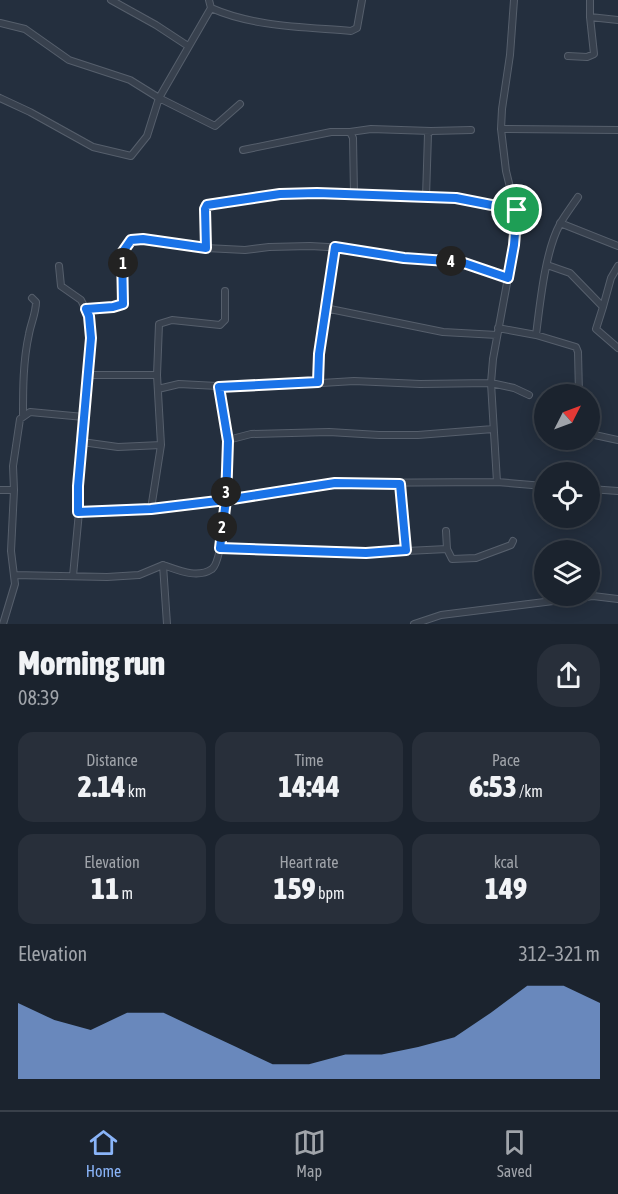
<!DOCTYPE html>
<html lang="en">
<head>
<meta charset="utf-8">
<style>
	:root { --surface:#1b232e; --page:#282f3a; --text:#f1f3f6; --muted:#a0a4aa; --line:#39404a; --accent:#8ab4f8 }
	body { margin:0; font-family:"Asap Condensed",sans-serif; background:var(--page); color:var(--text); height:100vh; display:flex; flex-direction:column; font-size:22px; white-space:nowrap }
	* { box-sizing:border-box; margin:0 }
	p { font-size:20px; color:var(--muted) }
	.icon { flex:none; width:33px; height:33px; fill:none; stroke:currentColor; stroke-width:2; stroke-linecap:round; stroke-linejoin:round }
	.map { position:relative; height:624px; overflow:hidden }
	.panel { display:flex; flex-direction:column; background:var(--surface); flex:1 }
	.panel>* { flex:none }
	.needle { width:39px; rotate:48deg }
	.buttons { position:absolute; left:534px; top:384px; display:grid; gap:12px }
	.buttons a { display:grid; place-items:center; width:66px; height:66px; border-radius:50%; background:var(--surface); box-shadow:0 3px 15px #0003,0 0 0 2px var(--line); font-size:30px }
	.pin { position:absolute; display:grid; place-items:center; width:51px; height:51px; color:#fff; margin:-26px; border:3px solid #fff; border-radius:50%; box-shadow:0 2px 6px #0007 }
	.km { position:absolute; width:30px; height:30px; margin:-15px; border-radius:50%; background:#222; color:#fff; font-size:16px; line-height:30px; text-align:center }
	.round { display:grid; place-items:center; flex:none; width:63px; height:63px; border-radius:24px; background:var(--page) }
	.overview { display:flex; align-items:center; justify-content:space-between; height:102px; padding:0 18px }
	h1 { font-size:33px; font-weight:800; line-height:45px }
	.figures { display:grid; grid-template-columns:repeat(3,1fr); gap:9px; height:102px; padding:6px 18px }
	.figures div { display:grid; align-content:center; border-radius:15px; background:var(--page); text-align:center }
	.figures b { font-size:30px; font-weight:800 }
	.figures small { font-size:16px; font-weight:400 }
	.figures p { font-size:16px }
	.chart { height:168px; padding:12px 18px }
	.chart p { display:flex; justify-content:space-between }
	.chart svg { width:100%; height:108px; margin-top:6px; fill:var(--accent); opacity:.7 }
	.menu { display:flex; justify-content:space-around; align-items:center; height:84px; border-top:2px solid var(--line); background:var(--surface); font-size:16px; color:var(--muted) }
	.menu a { display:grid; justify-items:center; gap:3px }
	.menu .on { color:var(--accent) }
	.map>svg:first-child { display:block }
</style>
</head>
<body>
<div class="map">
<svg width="618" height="624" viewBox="0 0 618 624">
	<rect width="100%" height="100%" fill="#242f3e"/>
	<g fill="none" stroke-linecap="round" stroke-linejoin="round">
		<!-- minor casing -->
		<g stroke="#565f6c" stroke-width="8">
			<path id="minor" d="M111 0 156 25 188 46
				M590 0V17L618 20
				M211 8C254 27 305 27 351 31L357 28 362 0
				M0 23 25 29 69 60 130 80 159 98 215 126 240 104
				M568 56 587 57 594 54 590 17
				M0 98 30 112 93 147 131 156 147 136 159 98 211 8 209 0
				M501 129 618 130
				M350 132 371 129 431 131
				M243 150 331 132H350L353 138 354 194
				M426 197 428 134 431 131 471 130
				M560 223 618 246
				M206 248 205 209 209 203 280 194 317 193 457 198 517 210
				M547 265 570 273 603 307 596 329 618 348
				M59 266 61 286 81 300 89 316 91 338 79 461V512L73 576
				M603 307 611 278 618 266
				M325 308 443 332 497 335
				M86 309 113 307 123 304 122 253 131 240 143 239 206 248 245 250 269 247 310 246 346 248 404 258 461 262 508 278
				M498 328 536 335 576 347 578 352 579 394
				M536 335C540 304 545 251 560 224 565 215 572 206 578 197
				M88 375H157
				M318 382 319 354 335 247
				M158 389 179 384 237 387 248 385 273 386 354 381 420 384 491 383 514 388 529 395
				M23 415C23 389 23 361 29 334 31 323 36 313 36 302L32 298
				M590 434 618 440
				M228 440 251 434 329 432 379 435H418L493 429
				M82 442 118 447 161 445
				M497 482 491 383 493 359 514 245 517 216 506 171 501 129 502 109 510 55 514 0
				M400 484 406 551
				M590 489 618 491
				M0 490H14
				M151 509 161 445 157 375 159 324 172 320 220 325 225 320V291
				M79 512 176 507 335 483 497 482 544 486
				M446 531 447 549 452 559 476 558 511 545 513 541
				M220 548 366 553 447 549
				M163 565 167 624
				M14 575 107 577 139 575 163 565C178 570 197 579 212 569 225 559 228 462 227 442 227 424 221 406 219 387
				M3 624 15 584 11 551 14 490 13 466 20 419 30 412 84 417
				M414 624 441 615 593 596 618 599"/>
		</g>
		<!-- minor -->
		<use href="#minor" stroke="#38414e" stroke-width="6"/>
	</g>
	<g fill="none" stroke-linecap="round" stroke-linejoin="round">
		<!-- route casing -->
		<g stroke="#fff" stroke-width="12">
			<path id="route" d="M517 210 456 198 317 193 280 194 207 205 205 209 206 248 143 239 131 240 122 253 123 304 113 307 86 309 89 316 91 338 78 486V512L151 509 226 500 220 548 366 553 406 550 400 484 335 483 226 500 228 441 219 387 318 382 319 354 335 247 404 258 461 262 508 278 514 245 517 210"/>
		</g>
		<!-- route -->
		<use href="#route" stroke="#1a73e8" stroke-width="8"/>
	</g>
</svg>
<div class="buttons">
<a><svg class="needle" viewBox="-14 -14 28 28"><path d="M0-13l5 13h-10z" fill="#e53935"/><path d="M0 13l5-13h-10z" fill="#a0a4aa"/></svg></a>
<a><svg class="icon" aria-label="locate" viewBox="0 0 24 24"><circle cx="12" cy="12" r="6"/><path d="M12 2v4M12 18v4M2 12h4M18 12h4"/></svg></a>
<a><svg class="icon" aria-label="layers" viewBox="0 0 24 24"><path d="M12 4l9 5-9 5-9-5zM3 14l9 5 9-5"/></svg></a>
</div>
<div class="pin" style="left:517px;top:210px;background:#1e9e55"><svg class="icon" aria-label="arrive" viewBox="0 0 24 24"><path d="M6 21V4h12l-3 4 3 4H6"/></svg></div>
<b class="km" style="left:123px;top:263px">1</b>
<b class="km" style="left:222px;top:527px">2</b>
<b class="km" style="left:226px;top:492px">3</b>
<b class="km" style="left:451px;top:261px">4</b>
</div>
<section class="panel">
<div class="overview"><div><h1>Morning run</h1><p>08:39</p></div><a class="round"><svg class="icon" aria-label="share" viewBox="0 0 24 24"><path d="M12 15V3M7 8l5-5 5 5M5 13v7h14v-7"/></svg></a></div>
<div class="figures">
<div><p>Distance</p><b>2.14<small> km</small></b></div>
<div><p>Time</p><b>14:44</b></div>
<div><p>Pace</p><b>6:53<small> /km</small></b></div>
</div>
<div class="figures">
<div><p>Elevation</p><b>11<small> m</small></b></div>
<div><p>Heart rate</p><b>159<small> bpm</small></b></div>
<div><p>kcal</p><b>149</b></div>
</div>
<div class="chart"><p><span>Elevation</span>312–321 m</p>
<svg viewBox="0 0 160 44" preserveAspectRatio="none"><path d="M0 44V13L10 20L20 24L30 17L40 17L50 24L60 31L70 38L80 38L90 34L100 34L110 31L120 27L130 17L140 6L150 6L160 13V44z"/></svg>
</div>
</section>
<nav class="menu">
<a class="on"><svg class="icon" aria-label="home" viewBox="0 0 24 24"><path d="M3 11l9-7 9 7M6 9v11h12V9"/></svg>Home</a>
<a><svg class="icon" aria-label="map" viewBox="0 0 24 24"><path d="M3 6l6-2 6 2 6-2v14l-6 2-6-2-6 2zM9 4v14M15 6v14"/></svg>Map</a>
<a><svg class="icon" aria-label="saved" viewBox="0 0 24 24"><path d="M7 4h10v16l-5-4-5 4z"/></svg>Saved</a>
</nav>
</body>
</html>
